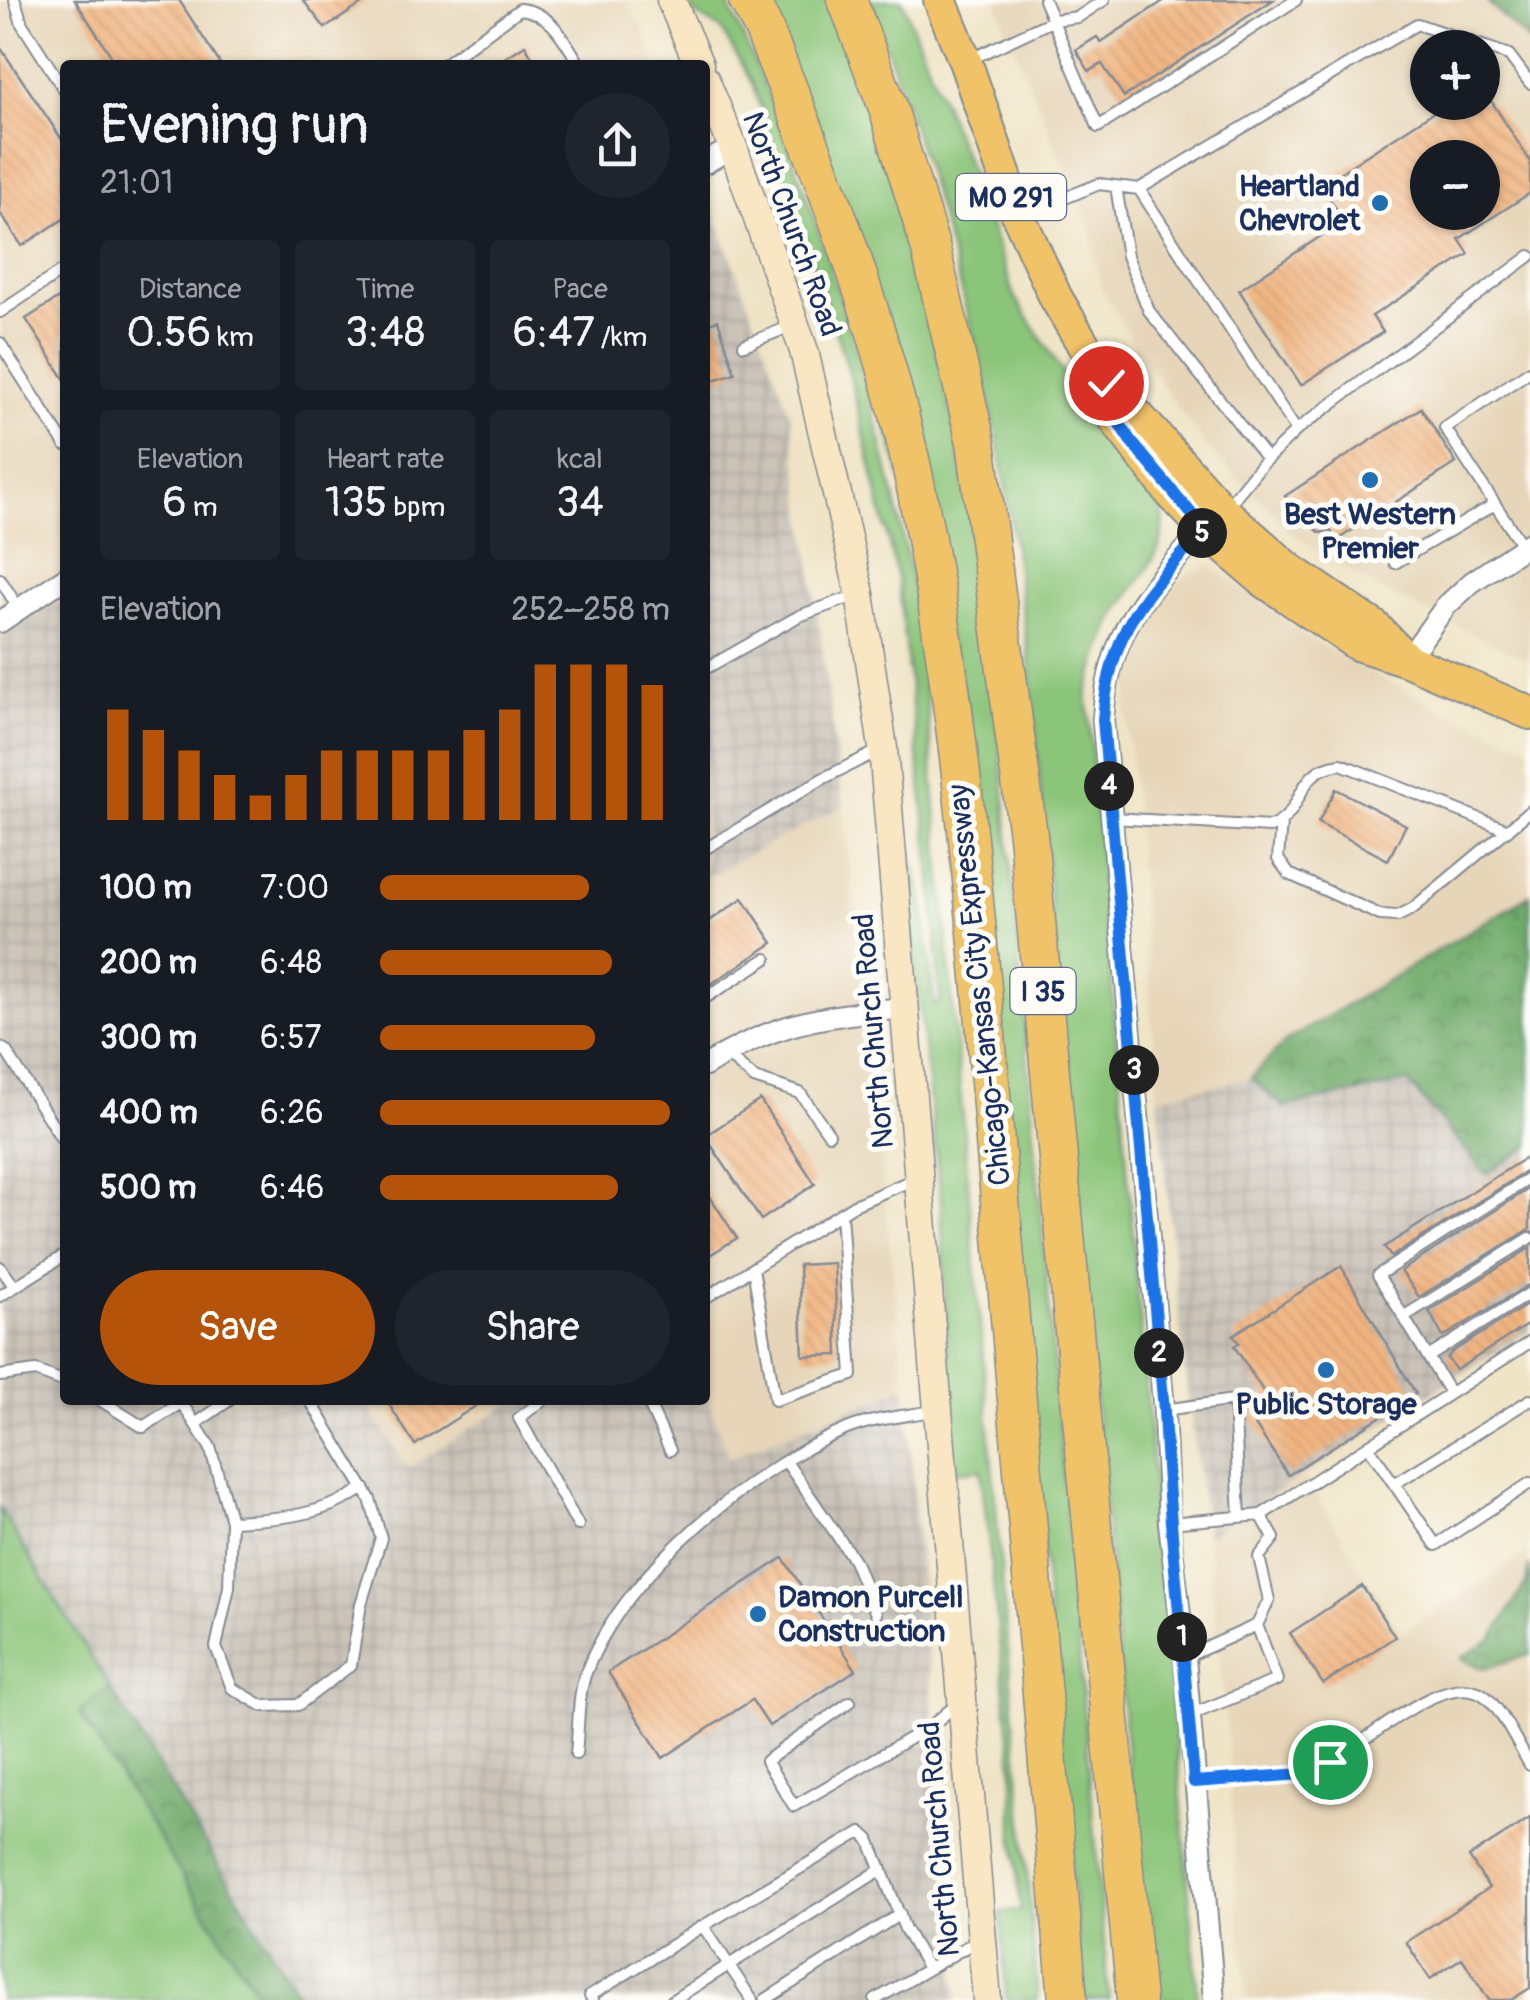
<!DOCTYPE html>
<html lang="en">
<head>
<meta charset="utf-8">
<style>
	:root { --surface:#171b24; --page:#20242c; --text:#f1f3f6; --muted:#9ea1a6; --accent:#b45309 }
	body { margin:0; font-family:Pangolin,sans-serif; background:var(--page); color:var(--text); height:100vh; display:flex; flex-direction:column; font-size:38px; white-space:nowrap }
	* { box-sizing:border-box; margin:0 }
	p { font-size:32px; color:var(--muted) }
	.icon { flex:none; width:55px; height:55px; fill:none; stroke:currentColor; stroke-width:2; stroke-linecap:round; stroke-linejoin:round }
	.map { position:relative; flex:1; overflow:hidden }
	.sheet { position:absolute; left:60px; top:60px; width:650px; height:1345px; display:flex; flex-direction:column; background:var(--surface); border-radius:10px; box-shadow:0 2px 8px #0004 }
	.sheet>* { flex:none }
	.tools { position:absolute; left:1410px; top:30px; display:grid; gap:20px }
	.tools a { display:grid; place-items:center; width:90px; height:90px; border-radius:50%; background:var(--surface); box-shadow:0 2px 8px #0004; font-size:50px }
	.pin { position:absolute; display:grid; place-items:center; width:85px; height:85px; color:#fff; margin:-42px; border:5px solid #fff; border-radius:50%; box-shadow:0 2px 10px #0007 }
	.km { position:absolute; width:50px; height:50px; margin:-25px; border-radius:50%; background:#222; color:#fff; font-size:28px; line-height:50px; text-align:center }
	.round { display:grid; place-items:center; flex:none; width:105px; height:105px; border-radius:52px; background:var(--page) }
	.summary { display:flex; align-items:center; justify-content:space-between; height:170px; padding:0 40px }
	h1 { font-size:55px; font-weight:600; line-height:75px }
	.figures { display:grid; grid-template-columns:repeat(3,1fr); gap:15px; height:170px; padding:10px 40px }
	.figures div { display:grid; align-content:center; border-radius:10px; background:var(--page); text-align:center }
	.figures b { font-size:42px; font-weight:600 }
	.figures small { font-size:28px; font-weight:400 }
	.figures p { font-size:28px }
	.chart { height:280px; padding:20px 40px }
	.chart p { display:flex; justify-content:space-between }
	.chart svg { width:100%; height:180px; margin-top:10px; stroke:var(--accent); stroke-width:6 }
	.action { display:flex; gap:20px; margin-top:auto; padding:20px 40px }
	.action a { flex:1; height:115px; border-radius:60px; background:var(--accent); color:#fff; font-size:40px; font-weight:600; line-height:115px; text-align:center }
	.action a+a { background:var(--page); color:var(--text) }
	ul { padding:0 40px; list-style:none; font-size:32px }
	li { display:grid; grid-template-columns:160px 120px 1fr; align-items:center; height:75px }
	li i { height:25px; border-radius:12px; background:var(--accent) }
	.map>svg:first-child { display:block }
</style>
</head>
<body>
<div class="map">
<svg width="1530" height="2000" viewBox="0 0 1530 2000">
	<defs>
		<pattern id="industrial-grid" width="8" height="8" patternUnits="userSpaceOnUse" patternTransform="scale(2.5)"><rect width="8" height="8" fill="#cac3b8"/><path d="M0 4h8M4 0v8" fill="none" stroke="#ada8a1"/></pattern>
		<pattern id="forest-crowns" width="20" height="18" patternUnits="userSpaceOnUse" patternTransform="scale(2.5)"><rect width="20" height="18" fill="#70aa69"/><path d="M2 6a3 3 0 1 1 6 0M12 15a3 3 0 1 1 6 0" fill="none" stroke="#5b8b5a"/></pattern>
		<pattern id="building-back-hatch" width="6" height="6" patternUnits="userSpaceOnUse" patternTransform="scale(2.5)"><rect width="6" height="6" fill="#f2b581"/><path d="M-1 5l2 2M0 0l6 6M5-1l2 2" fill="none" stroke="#cf9c72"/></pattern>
	</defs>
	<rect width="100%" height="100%" fill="#fdfcf7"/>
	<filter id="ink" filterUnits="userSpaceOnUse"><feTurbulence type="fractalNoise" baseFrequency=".01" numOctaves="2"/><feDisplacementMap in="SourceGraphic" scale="20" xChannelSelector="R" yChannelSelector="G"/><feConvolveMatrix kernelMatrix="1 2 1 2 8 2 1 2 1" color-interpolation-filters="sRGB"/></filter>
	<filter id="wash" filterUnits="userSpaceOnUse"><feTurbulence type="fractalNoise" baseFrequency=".0048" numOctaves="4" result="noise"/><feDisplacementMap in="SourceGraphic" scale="40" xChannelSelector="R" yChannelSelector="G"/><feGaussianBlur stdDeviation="2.25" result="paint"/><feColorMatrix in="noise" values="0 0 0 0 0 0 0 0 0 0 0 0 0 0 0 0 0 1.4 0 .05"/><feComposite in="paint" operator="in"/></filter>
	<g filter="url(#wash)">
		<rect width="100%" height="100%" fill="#efe4c6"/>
		<!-- built -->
		<path fill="#e6d5b8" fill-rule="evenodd" d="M0 0H625L643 29 657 65H65V595L0 638Z
			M995 0H1349L1350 3 1355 0H1486L1530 43V661L1377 588 1297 537 1208 448 1145 362 1101 287 1090 228ZM1428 48H1482V102H1428ZM1428 158H1482V212H1428Z
			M1210 565 1313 641 1442 710 1530 747V895L1285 1042 1251 1078 1158 1097 1127 715 1130 661 1164 597 1189 574Z
			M843 806 905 1387 728 1458 705 1389V877Z
			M364 1400H516L407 1468Z
			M1304 1476 1401 1634 1530 1552 1526 1583 1491 1640 1462 1658 1484 1669 1530 1654V2000H1247L1236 1894 1228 1743 1207 1536Z"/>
		<!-- industrial -->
		<path fill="url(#industrial-grid)" d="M705 188 791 417 843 806 705 877Z
			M65 595V1400H364L408 1468 516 1400H705V1389L728 1458 905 1387 957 2000H301L0 1509V638Z
			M1251 1078 1283 1107 1408 1082 1486 1174 1530 1146V1330L1207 1536 1184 1366 1158 1097Z"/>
		<!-- grass -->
		<path fill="#8bc579" stroke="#537a6c" stroke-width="2.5" d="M689 0H726C787 126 831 261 869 396 890 467 903 541 919 612L1038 2000H1006L1001 1912 1021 1910 1013 1829V1767L981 1469 953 1472 941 1200 905 873 910 855 923 899 934 1005 940 1002 933 887 898 582 849 371 752 83 721 29 694 13Z
			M764 0H829C911 201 955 412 990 626L1109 2000H1083L968 711Z
			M870 0H902L981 198 1014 296 1089 414 1162 511C1172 554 1128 587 1111 624 1101 646 1095 670 1087 693L1198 2000H1149L1028 651C1017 578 1011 504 996 432 964 285 920 142 870 0Z
			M0 1509 110 1688 79 1712 261 2000H0Z"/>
		<!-- forest -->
		<path fill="url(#forest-crowns)" stroke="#466c64" stroke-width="2.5" d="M1486 0H1530V43Z
			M1530 895V1146L1486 1174 1408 1082 1283 1107 1251 1078 1285 1042Z
			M1530 1565V1654L1484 1669 1461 1658 1492 1639 1526 1583Z
			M110 1688 301 2000H261L79 1712Z"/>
		<g id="blocks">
			<!-- building -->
			<path fill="url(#building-back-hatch)" fill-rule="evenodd" d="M75 0H179L221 65H117Z
				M303 0H368L325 28Z
				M1165 0H1273L1124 97 1102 64 1089 71 1076 50 1097 37 1101 42Z
				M525 45 537 65H494Z
				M0 47 65 144V218L22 246 0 213Z
				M1449 102H1492L1530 161V193L1459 239 1469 254 1372 316 1383 332 1301 385 1239 290 1344 221 1321 185ZM1428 158H1482V212H1428Z
				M65 294V380L26 319Z
				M718 320 735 373 705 383V324Z
				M1421 408 1456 463 1337 540 1330 530 1321 533 1301 518 1285 496Z
				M1336 789 1406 825 1388 860 1318 823Z
				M743 898 773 943 705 988V924Z
				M760 1100 815 1184 761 1220 705 1136Z
				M1530 1155V1169L1391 1257 1384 1247Z
				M1530 1188V1229L1419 1297 1401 1271Z
				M705 1189 737 1238 705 1258Z
				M1530 1248V1284L1443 1337 1429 1311Z
				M834 1263 838 1355 803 1356 799 1265Z
				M1341 1266 1416 1394 1288 1475 1248 1414 1269 1400 1234 1346 1239 1343 1233 1335Z
				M1530 1303V1323L1456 1370 1447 1358 1452 1352Z
				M386 1400H485L415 1445Z
				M783 1558 856 1670 769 1726 752 1700 663 1758 608 1672Z
				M1362 1586 1395 1637 1323 1684 1290 1633Z
				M1530 1818V1988L1511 2000H1489L1462 1958 1430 1979 1406 1942 1489 1888 1469 1857Z"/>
		</g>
	</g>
	<g filter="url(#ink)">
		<use href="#blocks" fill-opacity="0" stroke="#858a92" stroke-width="2.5"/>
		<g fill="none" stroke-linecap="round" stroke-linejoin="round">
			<!-- service casing -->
			<g stroke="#858a92" stroke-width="14">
				<path id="service" d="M15 0 22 24 65 91
					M1044 0 1098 127 1296 0
					M971 59 1054 20 1078 17 1104 0
					M443 65 520 9C552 12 564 40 580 65
					M1116 186 1127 256 1149 311 1267 459
					M1139 189 1296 430
					M1021 216 1099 184 1139 189 1417 24 1509 55 1530 83
					M0 312 65 269
					M0 343 65 445
					M744 345 794 325
					M1227 507 1261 465 1298 429 1530 256
					M1523 547 1445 428 1530 371
					M1395 563 1495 504
					M0 579 19 609
					M705 669 799 616 857 595
					M1112 818 1270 827C1308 813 1291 770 1341 764L1508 830
					M1281 822 1278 859 1289 874 1380 915 1398 916 1412 909 1530 811
					M705 849 822 779 878 751
					M705 998 766 959
					M0 1047 6 1051 65 1144
					M726 1054 754 1078 800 1093 829 1134
					M0 1267 15 1287
					M753 1268 775 1400 852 1375 841 1213
					M0 1296 65 1255
					M705 1298 854 1205 917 1178
					M1403 1317 1530 1238
					M1428 1357 1530 1293
					M0 1376 36 1371 65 1382
					M1450 1393 1378 1275 1530 1178
					M100 1400 143 1427 184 1401
					M543 1400 519 1418 578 1525
					M647 1400 670 1450
					M181 1402 210 1447 231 1521 229 1587 216 1647 232 1688 263 1706 298 1705 351 1665 361 1604 381 1538 370 1499 310 1400
					M1164 1410 1234 1400 1240 1517
					M195 1424 230 1400
					M1368 1446 1436 1545 1530 1483
					M787 1463 854 1560 876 1614
					M1394 1484 1530 1400
					M231 1521C280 1519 323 1516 364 1488
					M1169 1523 1261 1515 1530 1342
					M1186 1657 1257 1625
					M850 1702 766 1761 794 1806 931 1726 957 1704
					M1190 1715 1277 1680 1257 1625 1269 1600 1259 1557 1274 1538 1261 1515
					M576 1754C579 1728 577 1694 587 1670 625 1572 751 1469 847 1429 874 1418 908 1416 937 1410
					M1194 1781C1237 1778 1285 1781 1325 1764 1363 1748 1441 1669 1482 1694 1500 1705 1518 1746 1530 1765
					M593 2000 590 1996 703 1926
					M673 2000 882 1869
					M752 2000 703 1926 861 1832 869 1839 905 1929 927 1967
					M765 2000 900 1914
					M875 2000 980 1939"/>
			</g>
			<!-- minor casing -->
			<g stroke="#858a92" stroke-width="24">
				<path id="minor" d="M705 163 733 147
					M1205 529C1146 592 1108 630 1103 720L1164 1410 1169 1523 1185 1658 1214 2000
					M0 622 65 578
					M1407 660 1446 606 1472 582 1530 543
					M705 1066C776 1021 823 1016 904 1008"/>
			</g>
			<!-- secondary casing -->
			<g stroke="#858a92" stroke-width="31">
				<path id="secondary" d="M671 0 699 65
					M705 80 733 147 804 351 860 594 883 748 987 2000"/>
			</g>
			<!-- primary casing -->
			<g stroke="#858a92" stroke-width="36">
				<path id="primary" d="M940 0 965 61 1019 217 1056 298 1106 383 1115 419 1172 494 1217 541 1263 580 1357 644 1407 660 1530 713
					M1117 393 1223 511 1289 569 1375 627 1403 656"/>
			</g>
			<!-- motorway casing -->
			<g stroke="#858a92" stroke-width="41">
				<path id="motorway" d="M748 0 762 25C821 168 877 312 911 464 961 694 977 931 997 1165 1021 1443 1044 1722 1068 2000
					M847 0 887 105 930 246 976 442 1028 835 1136 2000"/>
			</g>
			<!-- service -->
			<use href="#service" stroke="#fff" stroke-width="10"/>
			<!-- minor -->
			<use href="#minor" stroke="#fff" stroke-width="20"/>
			<!-- secondary -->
			<use href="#secondary" stroke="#f9e7c3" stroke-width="28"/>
			<!-- primary -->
			<use href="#primary" stroke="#f0c369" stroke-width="32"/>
			<!-- motorway -->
			<use href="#motorway" stroke="#f0c369" stroke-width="38"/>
		</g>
	</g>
	<g fill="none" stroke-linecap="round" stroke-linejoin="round" filter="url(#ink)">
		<!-- route casing -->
		<g stroke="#fff" stroke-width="20">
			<path id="route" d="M1106 383 1116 418 1130 440 1205 530C1146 592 1109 630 1103 720L1164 1410C1169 1535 1185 1658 1194 1782L1302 1774 1330 1762"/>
		</g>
		<!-- route -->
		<use href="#route" stroke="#1a73e8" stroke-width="12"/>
	</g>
	<!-- markers -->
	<g fill="#1f6fb2" stroke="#fdfcf7" stroke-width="4">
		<circle cx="1380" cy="203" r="10"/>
		<circle cx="1370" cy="480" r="10"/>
		<circle cx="1326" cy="1370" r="10"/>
		<circle cx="758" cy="1614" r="10"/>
	</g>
	<g text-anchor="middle" stroke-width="10" stroke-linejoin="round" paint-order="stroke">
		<!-- shield labels -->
		<g fill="#fdfcf7" stroke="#5f6c8c" stroke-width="2.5">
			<rect x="956" y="174" width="110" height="46" rx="8"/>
			<rect x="1010.5" y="968" width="65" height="46" rx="8"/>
		</g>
		<g font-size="28" font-weight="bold" fill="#1b2f5e">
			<text x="1011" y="207">MO 291</text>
			<text x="1043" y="1001">I 35</text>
		</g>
		<!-- poi labels -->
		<g font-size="30" font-weight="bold" fill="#1b2f5e" stroke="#fdfcf7">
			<text x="1360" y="196" text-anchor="end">Heartland<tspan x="1360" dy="34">Chevrolet</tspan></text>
			<text x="1370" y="524">Best Western<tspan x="1370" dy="34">Premier</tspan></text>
			<text x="1326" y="1414">Public Storage</text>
			<text x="778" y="1607" text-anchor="start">Damon Purcell<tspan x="778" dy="34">Construction</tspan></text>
		</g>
		<!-- street labels -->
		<g font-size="30" fill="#1b2f5e" stroke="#fdfcf7">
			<text transform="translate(792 224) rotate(70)" y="10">North Church Road</text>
			<text transform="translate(979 985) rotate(-96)" y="10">Chicago-Kansas City Expressway</text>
			<text transform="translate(873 1031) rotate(-95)" y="10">North Church Road</text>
			<text transform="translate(939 1839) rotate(-95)" y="10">North Church Road</text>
		</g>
	</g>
</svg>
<div class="tools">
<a>+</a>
<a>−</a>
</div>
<div class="pin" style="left:1330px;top:1762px;background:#1e9e55"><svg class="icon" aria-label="arrive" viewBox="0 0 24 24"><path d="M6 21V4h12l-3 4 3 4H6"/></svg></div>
<div class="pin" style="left:1106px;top:383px;background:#d93025"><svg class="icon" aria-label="check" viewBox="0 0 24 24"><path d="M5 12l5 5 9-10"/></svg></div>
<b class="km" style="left:1182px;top:1637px">1</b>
<b class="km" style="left:1159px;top:1353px">2</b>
<b class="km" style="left:1134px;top:1070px">3</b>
<b class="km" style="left:1109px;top:786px">4</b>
<b class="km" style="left:1202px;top:533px">5</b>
<section class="sheet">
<div class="summary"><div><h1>Evening run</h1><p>21:01</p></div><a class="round"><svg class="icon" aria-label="share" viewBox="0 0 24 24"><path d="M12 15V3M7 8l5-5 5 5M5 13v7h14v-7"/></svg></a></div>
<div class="figures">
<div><p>Distance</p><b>0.56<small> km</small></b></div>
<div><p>Time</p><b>3:48</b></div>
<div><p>Pace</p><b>6:47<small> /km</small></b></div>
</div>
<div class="figures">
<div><p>Elevation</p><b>6<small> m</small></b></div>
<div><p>Heart rate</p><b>135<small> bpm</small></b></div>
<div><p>kcal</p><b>34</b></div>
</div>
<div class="chart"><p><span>Elevation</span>252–258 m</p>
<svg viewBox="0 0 160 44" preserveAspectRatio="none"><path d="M5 44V17M15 44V22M25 44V27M35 44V33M45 44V38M55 44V33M65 44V27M75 44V27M85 44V27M95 44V27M105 44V22M115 44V17M125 44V6M135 44V6M145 44V6M155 44V11"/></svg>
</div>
<ul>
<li><b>100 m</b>7:00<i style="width:72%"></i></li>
<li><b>200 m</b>6:48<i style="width:80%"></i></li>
<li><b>300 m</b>6:57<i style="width:74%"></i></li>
<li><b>400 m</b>6:26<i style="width:100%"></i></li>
<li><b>500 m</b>6:46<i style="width:82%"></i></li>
</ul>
<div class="action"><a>Save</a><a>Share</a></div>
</section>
</div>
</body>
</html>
